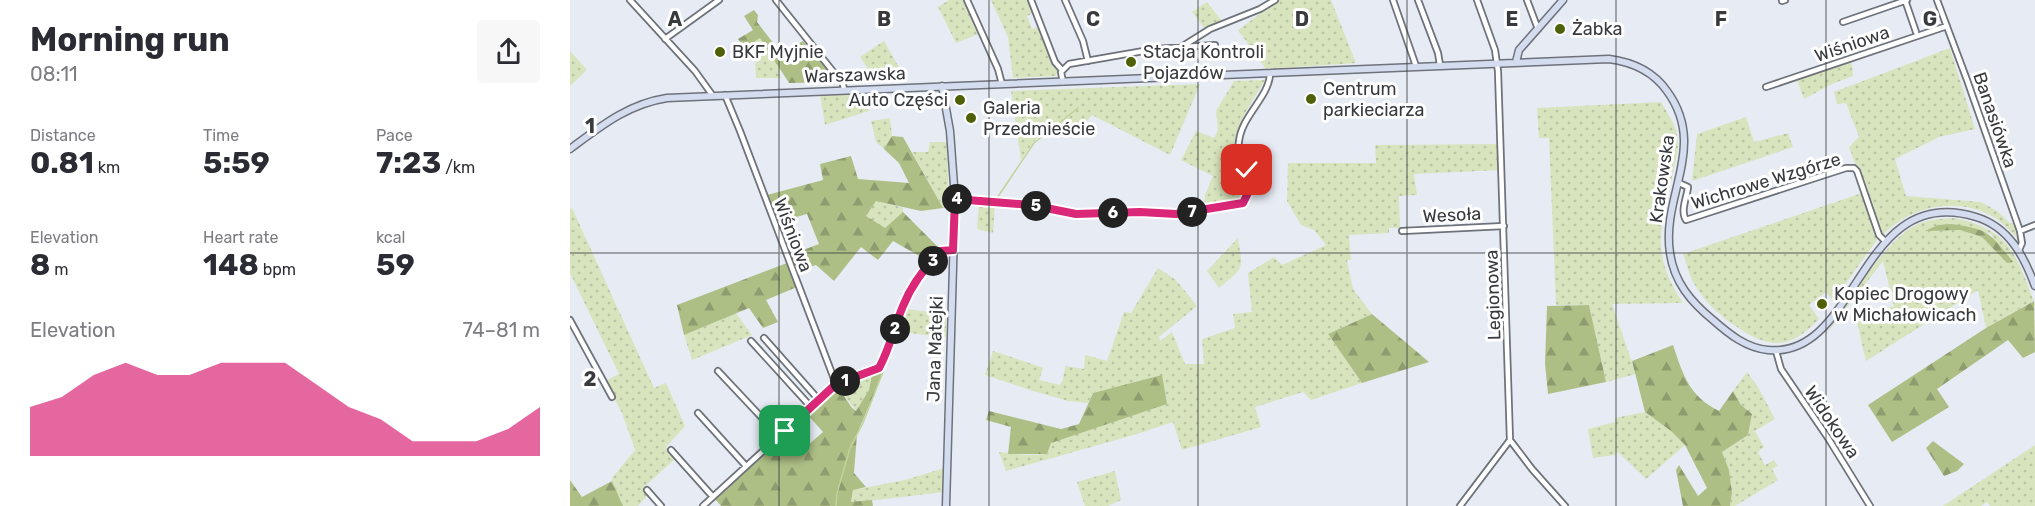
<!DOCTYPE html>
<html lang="en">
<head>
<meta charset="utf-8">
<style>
	:root { --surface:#fff; --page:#f7f7f7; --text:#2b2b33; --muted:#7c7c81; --accent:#db2777 }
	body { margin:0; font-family:Rubik,sans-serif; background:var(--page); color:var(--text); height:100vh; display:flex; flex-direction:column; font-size:22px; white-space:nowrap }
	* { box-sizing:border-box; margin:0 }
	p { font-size:20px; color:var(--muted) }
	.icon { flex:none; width:33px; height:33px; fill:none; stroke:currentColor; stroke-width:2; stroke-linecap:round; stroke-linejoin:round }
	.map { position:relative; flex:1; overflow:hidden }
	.panel { display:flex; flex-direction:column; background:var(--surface); width:570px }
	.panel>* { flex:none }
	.pin { position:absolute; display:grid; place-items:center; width:51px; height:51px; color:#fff; margin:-26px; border-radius:12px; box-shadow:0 3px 9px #0006 }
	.km { position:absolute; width:30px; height:30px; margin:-15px; border-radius:50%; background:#222; color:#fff; font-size:16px; line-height:30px; text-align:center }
	.round { display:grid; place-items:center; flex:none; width:63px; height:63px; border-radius:6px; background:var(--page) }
	.overview { display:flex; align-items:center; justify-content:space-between; height:102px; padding:0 30px }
	h1 { font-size:33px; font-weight:700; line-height:45px }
	.figures { display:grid; grid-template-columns:repeat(3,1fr); gap:9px; height:102px; padding:6px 30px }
	.figures div { display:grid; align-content:center }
	.figures b { font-size:30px; font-weight:700 }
	.figures small { font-size:16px; font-weight:400 }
	.figures p { font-size:16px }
	.chart { height:168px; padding:12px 30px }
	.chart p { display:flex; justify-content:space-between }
	.chart svg { width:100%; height:108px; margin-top:6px; fill:var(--accent); opacity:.7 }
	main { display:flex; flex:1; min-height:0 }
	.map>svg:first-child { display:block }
</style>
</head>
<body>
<main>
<section class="panel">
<div class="overview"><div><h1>Morning run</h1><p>08:11</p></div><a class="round"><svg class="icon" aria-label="share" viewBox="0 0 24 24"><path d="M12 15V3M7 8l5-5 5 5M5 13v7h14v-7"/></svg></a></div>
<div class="figures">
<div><p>Distance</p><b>0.81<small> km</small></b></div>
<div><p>Time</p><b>5:59</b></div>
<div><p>Pace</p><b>7:23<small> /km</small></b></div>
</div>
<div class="figures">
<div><p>Elevation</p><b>8<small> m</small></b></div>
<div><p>Heart rate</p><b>148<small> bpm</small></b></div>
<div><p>kcal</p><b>59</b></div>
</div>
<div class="chart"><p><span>Elevation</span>74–81 m</p>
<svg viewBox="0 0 160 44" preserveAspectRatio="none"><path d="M0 44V24L10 20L20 11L30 6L40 11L50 11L60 6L70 6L80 6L90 15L100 24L110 29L120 38L130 38L140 38L150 33L160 24V44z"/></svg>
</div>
</section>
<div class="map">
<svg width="1465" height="506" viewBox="0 0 1465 506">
	<defs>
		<pattern id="grass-dots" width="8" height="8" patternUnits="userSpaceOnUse" patternTransform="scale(1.5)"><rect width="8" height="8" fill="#d8e4be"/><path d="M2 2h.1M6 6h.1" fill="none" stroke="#bac4a4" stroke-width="1.8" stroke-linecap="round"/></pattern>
		<pattern id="forest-firs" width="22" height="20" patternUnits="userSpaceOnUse" patternTransform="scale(1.5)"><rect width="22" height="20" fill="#aebf86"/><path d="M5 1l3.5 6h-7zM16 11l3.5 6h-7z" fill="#8f9c6f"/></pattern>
	</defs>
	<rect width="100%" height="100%" fill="#e7ebf4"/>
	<!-- grass -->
	<path fill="url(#grass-dots)" fill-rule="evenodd" d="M379 0H394L411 33 386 43 368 7Z
		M421 0H460L465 12 457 16 462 29 470 26 488 71 486 76 443 78 438 37Z
		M709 0H761L786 63 696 69 668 30Z
		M637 2 652 21 635 29 622 12Z
		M190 37 211 70 209 71 211 78H186L185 62H188V54H184L183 42Z
		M314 41 335 78H304L290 57Z
		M1380 48 1405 129 1369 137 1325 159 1336 196 1411 202 1427 211 1440 223H1443L1449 236 1447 238C1441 231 1434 225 1427 219 1390 195 1340 205 1312 236L1279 147 1289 137 1276 103 1267 104 1264 92Z
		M0 51 17 70 0 86Z
		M1281 56 1283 76 1262 84 1234 99 1225 75Z
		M695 80C686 96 662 129 665 148 666 157 673 166 676 174 687 205 655 205 634 208L635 195 643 176 611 160 626 131 644 138 648 130 646 111 664 81Z
		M630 84 600 155 522 115 505 136C500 133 494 128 489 127 474 124 458 150 451 160L441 91Z
		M250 95H297L299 111 255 125Z
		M1091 102C1096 112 1106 124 1107 135 1110 148 1105 162 1102 176 1091 229 1080 254 1113 303L1042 304 1066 374 1036 382 1019 305H986L979 138H969L967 108Z
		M1176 117 1184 142 1218 133 1223 147 1122 181 1127 134Z
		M320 118 322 136 314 149 306 142 301 121Z
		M360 142H377L379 207 373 208 342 152H358Z
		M929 144 930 170 844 174 847 195 829 196 830 228H819V233L779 235 781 260H777L783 289 802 314 758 334 792 383 741 400 733 392 685 407 691 427 612 450 603 422 567 434 436 471 429 452 456 455 477 454 481 443 592 376 523 393 518 403 498 401 460 390 415 375 423 351 471 367 473 368 469 380 490 385 493 380 495 366 514 369 515 355 537 361 554 312 561 313 588 268 606 280 627 306 589 337 590 341 602 332 615 364H634L632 339 665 328 663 314 682 312 678 273 704 257 712 265 756 245 744 230 731 225 717 201 718 163H806L805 145Z
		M1292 193 1307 240 1263 301 1256 292 1239 305 1249 319C1219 351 1198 349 1164 325 1148 314 1134 301 1125 285 1119 276 1117 264 1113 254Z
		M306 200 333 208V212L315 229 296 216Z
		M409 204 425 205 423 233 407 229Z
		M2 208 84 388 96 383 115 426 96 447 106 458 73 488 78 495 68 506H53L42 481V478L65 450 52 413 35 381 49 374 0 273V210Z
		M1385 218C1441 230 1447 256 1465 305V307L1463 301 1416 328 1408 290 1296 361 1286 318 1324 306 1313 261 1253 338C1275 307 1315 239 1348 224 1360 219 1372 219 1385 218ZM1381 224 1421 234 1437 263 1412 237 1390 230H1358Z
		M668 238C673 271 675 266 649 288L637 271Z
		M336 309 376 314V337L330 332Z
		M166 313 182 335 122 360 114 335Z
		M1177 372 1188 387 1205 419 1185 431 1194 447 1188 452 1195 465 1204 460 1208 466 1202 469 1208 480 1165 506H1160L1162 493 1159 470 1152 452 1178 435 1182 414 1171 405 1163 391Z
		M302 374 299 390 286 411 268 387Z
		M1075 412 1101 431 1115 445 1076 479 1048 452 1045 455 1023 458 1018 429 1045 422V418Z
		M1465 445V506H1420L1417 502 1411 506H1373Z
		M374 468V492L281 503 283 490 335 480Z
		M545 471 551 500 538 506H515L507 482Z"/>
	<!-- forest -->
	<path fill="url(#forest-firs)" d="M184 10 188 15 187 22 211 53 233 41 268 82 219 83 190 38 174 48 168 39 183 30 174 16Z
		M322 136 333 137 373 208 351 211 306 201 296 216 315 228 333 212 368 247 358 261 323 241 308 260 291 247 264 281 246 265 226 272 220 255 249 244 237 214 206 223 197 195 253 180 250 164 281 156 288 179 339 183 329 163 314 149Z
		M1381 224C1419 229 1420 233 1443 262L1437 263 1412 237 1390 230 1355 231 1368 225Z
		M217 263 227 287 196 300 208 322 193 328 179 308 114 335 107 305Z
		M1464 301 1465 352 1453 358 1438 340 1367 389 1379 407 1322 442 1298 405 1416 328Z
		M1019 305 1036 382 978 394 975 364 977 306Z
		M802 314 859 362 792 383 758 334Z
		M1103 345C1113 375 1119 396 1149 411L1163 391 1171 405 1182 414 1178 435 1152 452 1159 470 1162 493 1160 506H1113L1106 470 1109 465 1128 496 1137 488 1115 445 1101 431 1075 412 1062 361Z
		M314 371 287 434 284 473 296 487 283 490 281 502 302 500 303 506H151L145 499 220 431 237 446 253 432 237 414 268 387 282 408 286 411 299 390 302 374Z
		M592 375 597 404 481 443 477 454H438L441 427 416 420 419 411 491 429 509 424 523 393Z
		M1363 441 1394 464 1387 471 1374 476 1356 448Z
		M0 480 12 497 42 481 53 506H0Z"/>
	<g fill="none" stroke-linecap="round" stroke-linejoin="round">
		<!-- stream -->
		<path stroke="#c1d39a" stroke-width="1.5" d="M388 196 427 198 464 143 508 108
			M266 506 267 493 280 448 293 423 314 369"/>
		<!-- street casing -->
		<g stroke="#6e727a" stroke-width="8">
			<path id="street" d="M60 0 125 71 143 96
				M206 0 273 84 274 90
				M397 0 428 69 432 84
				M461 0 485 62 492 70
				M495 0 513 41 518 61
				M823 0 846 66
				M848 0 868 53 870 65
				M907 0 925 50 928 71 940 440 962 469 995 506
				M957 0 968 29
				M1335 0 1346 32
				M1367 0 1397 80 1450 231 1452 243 1449 250
				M1212 1 1215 0
				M1273 22 1337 0
				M95 39 149 0
				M613 46 640 29 690 9 705 0
				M493 82 491 72 499 64 585 49 645 45
				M1196 87 1377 26
				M155 95 170 131 266 384
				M1109 183 1118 187C1117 197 1110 211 1116 220L1276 168H1284L1287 171 1309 235 1316 242
				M385 199 461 205 506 214 570 212 606 214 673 203C691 177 665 166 669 141 672 115 700 96 700 73
				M832 231 934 226
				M1450 231 1465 225
				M0 320 42 397
				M194 338 249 400
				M181 341 241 407
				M1206 351 1211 369 1258 438 1300 506
				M148 371 209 436
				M128 413 176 466
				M101 450 143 497
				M77 490 91 506
				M133 506 266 384 309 368 315 356 332 307 341 290 368 253 373 249 383 250
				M890 506 940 440"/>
		</g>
		<!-- secondary casing -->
		<g stroke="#6e727a" stroke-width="9">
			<path id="secondary" d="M946 62 949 50 993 0
				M372 86 380 131 385 199 376 506
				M0 149C31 126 58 104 97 98L1039 59C1062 62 1083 71 1097 91 1138 147 1091 195 1100 253 1104 282 1121 302 1143 320 1159 334 1176 348 1198 350 1290 359 1288 181 1406 217 1439 227 1454 256 1465 286"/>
		</g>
		<!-- street -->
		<use href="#street" stroke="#fff" stroke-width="4.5"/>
		<!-- secondary -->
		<use href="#secondary" stroke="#d4ddef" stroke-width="6"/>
	</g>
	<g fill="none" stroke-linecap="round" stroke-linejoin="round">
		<!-- route casing -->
		<g stroke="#fff" stroke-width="12">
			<path id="route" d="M215 431 266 384 309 368C320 348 324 327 333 306 341 286 356 266 371 251L383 250 385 199 461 205 506 214 570 212 606 214 673 203 680 189 677 170"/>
		</g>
		<!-- route -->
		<use href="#route" stroke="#db2777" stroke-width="8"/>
	</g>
	<!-- grid -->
	<path fill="none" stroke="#393a3e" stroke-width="1.5" stroke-opacity="0.55" d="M209 0V506M419 0V506M628 0V506M837 0V506M1046 0V506M1256 0V506M0 253H1465"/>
	<!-- markers -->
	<g fill="#4f6108" stroke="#fff" stroke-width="2">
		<circle cx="990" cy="29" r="6"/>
		<circle cx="150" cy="52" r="6"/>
		<circle cx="561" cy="62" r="6"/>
		<circle cx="741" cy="99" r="6"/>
		<circle cx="390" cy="100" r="6"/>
		<circle cx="401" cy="118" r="6"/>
		<circle cx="1252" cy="304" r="6"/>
	</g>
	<g text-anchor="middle" stroke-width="6" stroke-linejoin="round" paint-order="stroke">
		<!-- poi labels -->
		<g font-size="18" fill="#393a3e" stroke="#fff" text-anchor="start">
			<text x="1002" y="35">Żabka</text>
			<text x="162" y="58">BKF Myjnie</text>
			<text x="573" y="58">Stacja Kontroli<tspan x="573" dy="21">Pojazdów</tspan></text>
			<text x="753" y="95">Centrum<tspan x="753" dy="21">parkieciarza</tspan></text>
			<text x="378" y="106" text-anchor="end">Auto Części</text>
			<text x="413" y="114">Galeria<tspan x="413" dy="21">Przedmieście</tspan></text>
			<text x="1264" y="300">Kopiec Drogowy<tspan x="1264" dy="21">w Michałowicach</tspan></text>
		</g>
		<!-- street labels -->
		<g font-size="18" fill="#393a3e" stroke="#fff">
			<text transform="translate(1282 44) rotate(-19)" y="6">Wiśniowa</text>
			<text transform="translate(285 75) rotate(-2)" y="6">Warszawska</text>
			<text transform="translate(1425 120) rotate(71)" y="6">Banasiówka</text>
			<text transform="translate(1092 179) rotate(-82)" y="6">Krakowska</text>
			<text transform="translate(1196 181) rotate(-17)" y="6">Wichrowe Wzgórze</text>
			<text transform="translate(882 215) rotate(-3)" y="6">Wesoła</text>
			<text transform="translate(223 235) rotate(69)" y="6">Wiśniowa</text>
			<text transform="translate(923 295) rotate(-92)" y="6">Legionowa</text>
			<text transform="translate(365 349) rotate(-88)" y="6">Jana Matejki</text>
			<text transform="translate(1262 422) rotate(56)" y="6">Widokowa</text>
		</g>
	</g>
	<g font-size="20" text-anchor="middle" font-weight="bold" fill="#393a3e" stroke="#fff" stroke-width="6" stroke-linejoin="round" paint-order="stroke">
		<text x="105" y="26">A</text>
		<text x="314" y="26">B</text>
		<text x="523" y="26">C</text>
		<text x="732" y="26">D</text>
		<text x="942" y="26">E</text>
		<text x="1151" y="26">F</text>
		<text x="1360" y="26">G</text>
		<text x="20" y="133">1</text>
		<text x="20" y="386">2</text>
	</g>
</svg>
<div class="pin" style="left:215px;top:431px;background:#1e9e55"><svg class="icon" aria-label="arrive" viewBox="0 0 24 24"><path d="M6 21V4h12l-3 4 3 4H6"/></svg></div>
<div class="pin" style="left:677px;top:170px;background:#d93025"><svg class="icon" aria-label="check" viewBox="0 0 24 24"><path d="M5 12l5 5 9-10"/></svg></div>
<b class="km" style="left:275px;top:381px">1</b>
<b class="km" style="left:325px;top:329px">2</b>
<b class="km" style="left:363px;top:261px">3</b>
<b class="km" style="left:387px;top:199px">4</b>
<b class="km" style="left:466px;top:206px">5</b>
<b class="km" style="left:543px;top:213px">6</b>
<b class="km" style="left:622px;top:212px">7</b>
</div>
</main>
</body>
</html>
